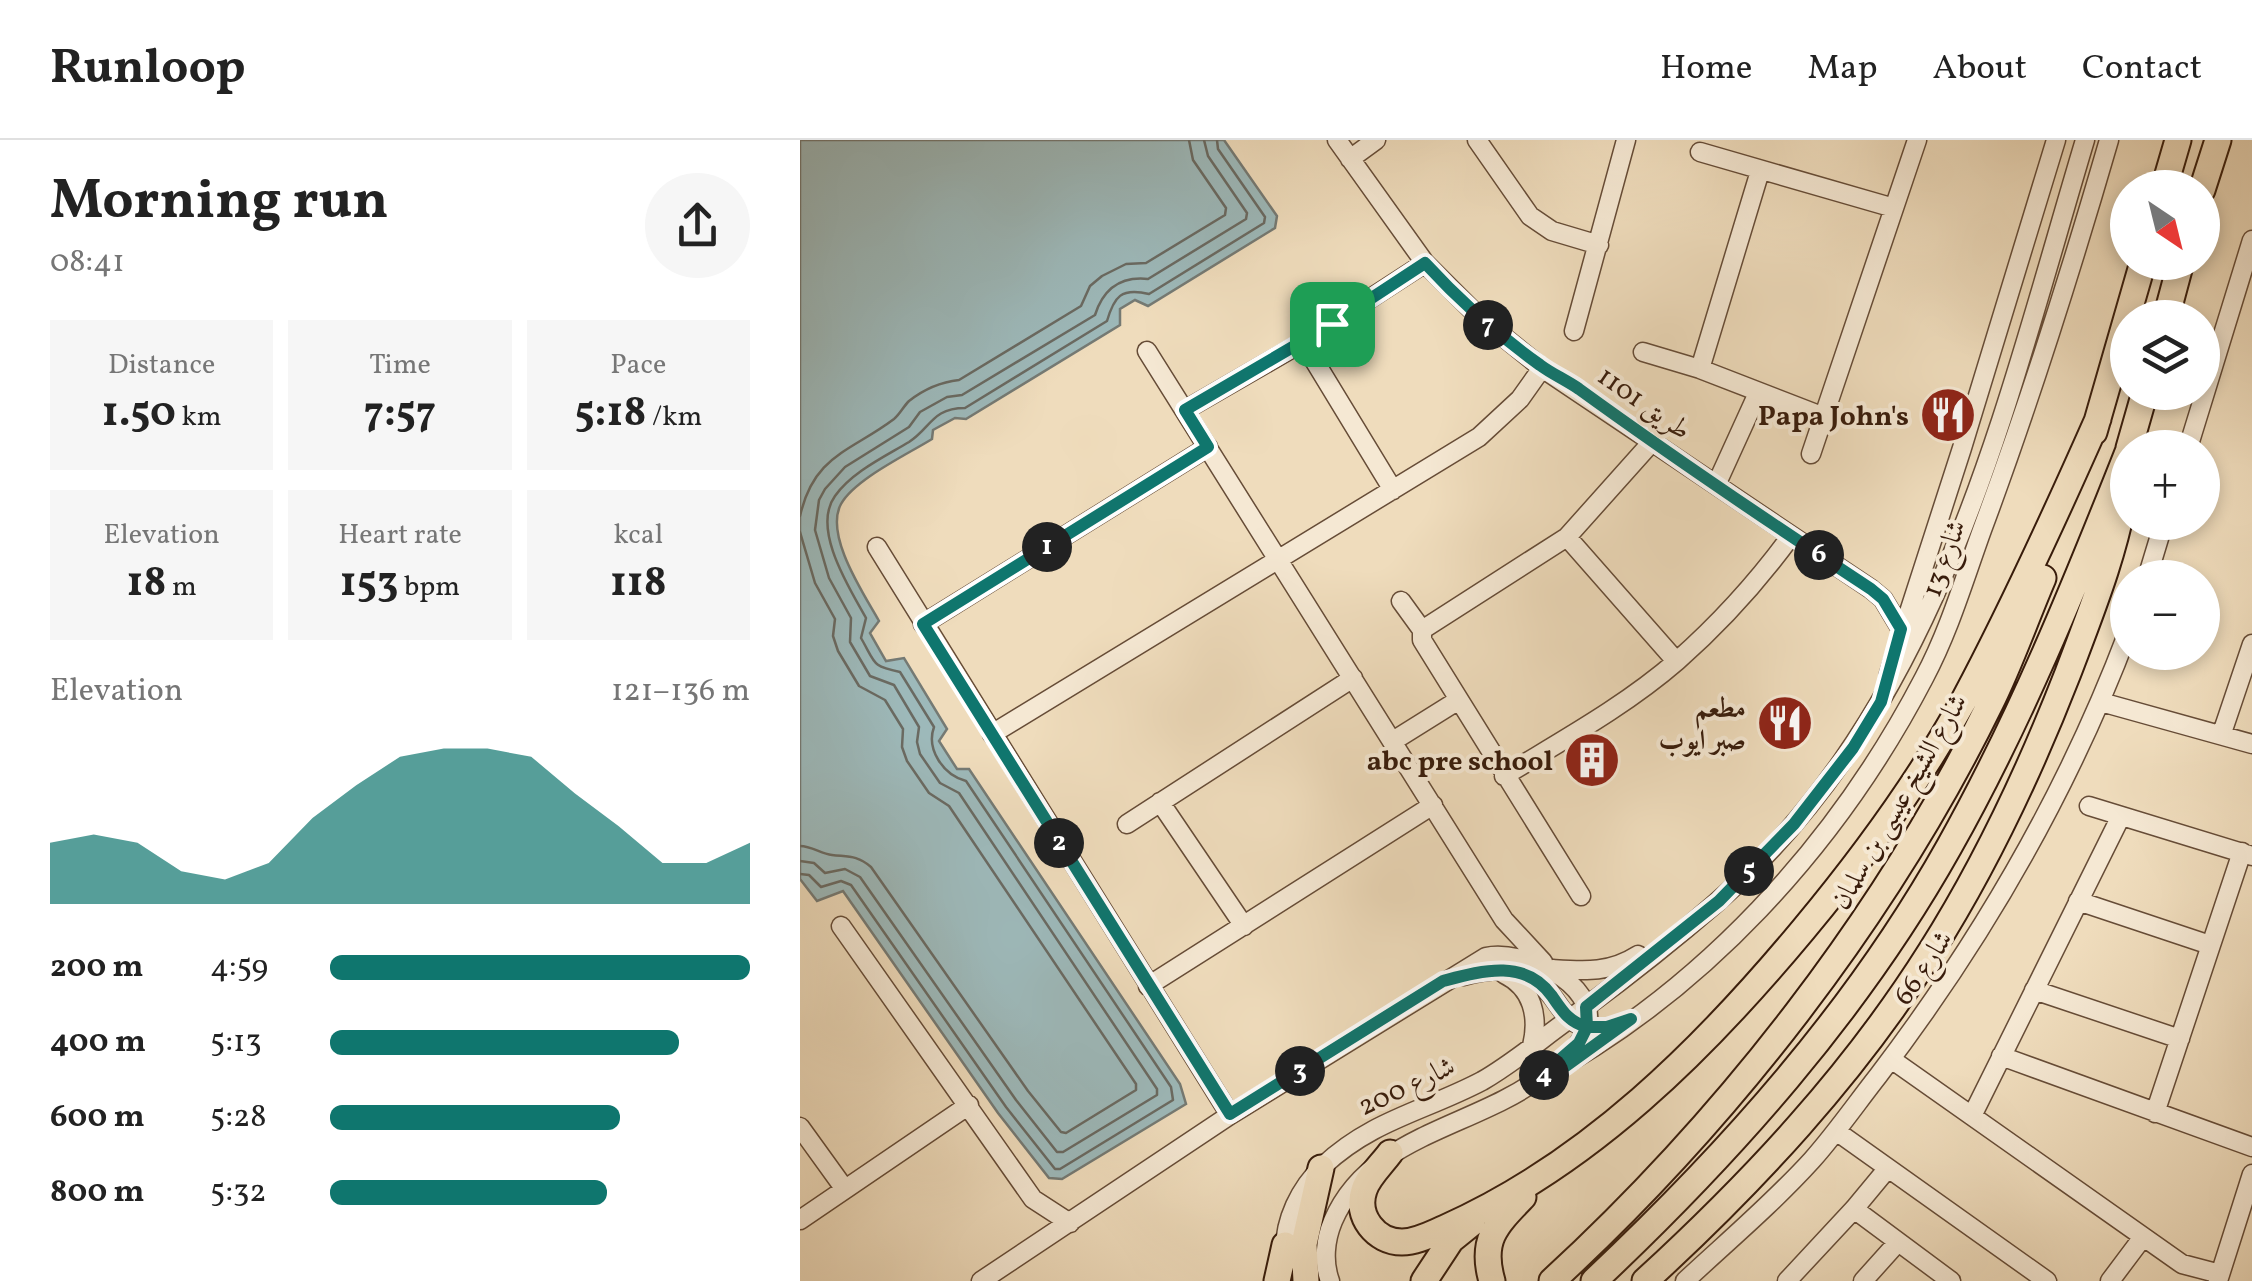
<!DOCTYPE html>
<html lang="en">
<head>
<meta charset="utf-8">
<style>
	:root { --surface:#fff; --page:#f6f6f6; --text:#222; --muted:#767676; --line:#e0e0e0; --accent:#0f766e }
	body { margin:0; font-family:Vollkorn,Amiri,serif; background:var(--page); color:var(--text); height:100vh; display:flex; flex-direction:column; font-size:38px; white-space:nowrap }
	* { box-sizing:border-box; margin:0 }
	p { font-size:32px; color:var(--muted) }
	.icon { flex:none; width:55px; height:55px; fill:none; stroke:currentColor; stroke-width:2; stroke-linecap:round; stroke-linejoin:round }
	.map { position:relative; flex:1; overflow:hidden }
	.panel { display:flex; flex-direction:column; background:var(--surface); width:800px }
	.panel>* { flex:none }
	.needle { width:65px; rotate:145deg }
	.fabs { position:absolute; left:1310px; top:30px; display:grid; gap:20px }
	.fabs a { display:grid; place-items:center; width:110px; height:110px; border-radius:50%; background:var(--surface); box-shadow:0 5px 15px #0003; font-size:50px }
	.pin { position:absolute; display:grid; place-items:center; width:85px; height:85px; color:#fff; margin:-42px; border-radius:20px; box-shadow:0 5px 15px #0006 }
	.km { position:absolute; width:50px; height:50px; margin:-25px; border-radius:50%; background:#222; color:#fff; font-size:28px; line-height:50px; text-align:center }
	.round { display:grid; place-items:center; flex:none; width:105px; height:105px; border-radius:52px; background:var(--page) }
	.head { display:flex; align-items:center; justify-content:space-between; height:170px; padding:0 50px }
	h1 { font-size:55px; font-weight:700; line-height:75px }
	.figures { display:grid; grid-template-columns:repeat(3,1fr); gap:15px; height:170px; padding:10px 50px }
	.figures div { display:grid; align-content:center; border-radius:0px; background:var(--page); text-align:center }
	.figures b { font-size:42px; font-weight:700 }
	.figures small { font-size:28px; font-weight:400 }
	.figures p { font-size:28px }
	.chart { height:280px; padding:20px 50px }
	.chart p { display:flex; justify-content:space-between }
	.chart svg { width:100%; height:180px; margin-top:10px; fill:var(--accent); opacity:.7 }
	ul { padding:0 50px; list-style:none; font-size:32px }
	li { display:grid; grid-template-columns:160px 120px 1fr; align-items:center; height:75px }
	li i { height:25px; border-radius:12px; background:var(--accent) }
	header { display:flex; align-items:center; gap:60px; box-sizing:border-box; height:140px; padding:0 50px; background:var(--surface); border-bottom:2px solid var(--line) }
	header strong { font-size:48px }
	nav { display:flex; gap:55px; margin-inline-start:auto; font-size:35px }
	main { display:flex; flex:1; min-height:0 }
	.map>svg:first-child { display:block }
</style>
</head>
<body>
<header>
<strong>Runloop</strong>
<nav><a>Home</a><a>Map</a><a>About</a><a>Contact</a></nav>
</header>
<main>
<section class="panel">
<div class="head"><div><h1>Morning run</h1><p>08:41</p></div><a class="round"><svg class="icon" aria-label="share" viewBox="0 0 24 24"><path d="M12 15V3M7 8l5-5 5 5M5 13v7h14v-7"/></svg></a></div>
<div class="figures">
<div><p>Distance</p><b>1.50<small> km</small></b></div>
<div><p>Time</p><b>7:57</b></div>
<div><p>Pace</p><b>5:18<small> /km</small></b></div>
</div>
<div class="figures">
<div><p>Elevation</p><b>18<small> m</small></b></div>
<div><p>Heart rate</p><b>153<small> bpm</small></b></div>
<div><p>kcal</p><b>118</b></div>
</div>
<div class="chart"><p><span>Elevation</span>121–136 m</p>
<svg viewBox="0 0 160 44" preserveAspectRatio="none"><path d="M0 44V29L10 27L20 29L30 36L40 38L50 34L60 23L70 15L80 8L90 6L100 6L110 8L120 17L130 25L140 34L150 34L160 29V44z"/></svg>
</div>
<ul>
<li><b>200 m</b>4:59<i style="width:100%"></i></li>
<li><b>400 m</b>5:13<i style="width:83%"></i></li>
<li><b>600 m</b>5:28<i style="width:69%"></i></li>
<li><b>800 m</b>5:32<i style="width:66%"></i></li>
</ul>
</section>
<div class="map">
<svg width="1452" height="1141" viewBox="0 0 1452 1141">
	<rect width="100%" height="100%" fill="#efdcbc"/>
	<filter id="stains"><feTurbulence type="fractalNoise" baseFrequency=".002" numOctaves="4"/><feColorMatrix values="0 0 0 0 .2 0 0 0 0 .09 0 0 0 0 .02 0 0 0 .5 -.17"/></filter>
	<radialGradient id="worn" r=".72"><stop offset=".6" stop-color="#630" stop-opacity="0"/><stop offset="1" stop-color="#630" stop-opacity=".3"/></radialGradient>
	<!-- water -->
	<path fill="#9db9ba" stroke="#757a74" stroke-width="2.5" d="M0 0H424L477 76 475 88 348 166 335 160 320 169V185L166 279 155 278 133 290 132 299C108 314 55 339 41 364 24 395 64 454 79 481L70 493 86 521 104 518 147 589 139 601 157 629H169L380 944 386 964 262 1039 249 1038 198 973 43 751 17 761 0 739Z"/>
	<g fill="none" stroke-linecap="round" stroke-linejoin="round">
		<!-- shore -->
		<path stroke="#6a6a62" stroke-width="2.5" d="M0 376C14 315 50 312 94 279 100 274 103 267 109 261 123 250 141 242 159 240L281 166 290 146 302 136 326 124 346 123 425 75 426 68 393 20 389 0
			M0 392 15 443 35 479 33 496 38 511 59 546 85 560 103 589 102 607 107 621 129 653 149 666 336 944V950L266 993 261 992 228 951 71 727C57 715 48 717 32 715 21 714 12 706 0 706
			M0 721 14 723 25 733 45 729 60 737 216 960 257 1012H263L357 955V949L159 653 140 643 120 614 117 602 119 587 94 545 70 536 50 502 51 478 29 438 15 390 19 360 25 349 45 327 109 287 120 272 147 257 162 255 295 175C303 150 320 136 348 139L446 79 447 73 408 16 404 0
			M0 734 9 735 21 747 41 741 51 745 206 967 255 1029H260L373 960 371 947 166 641C143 635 126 609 134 587L100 532C71 526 76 524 61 498L66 478C50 449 11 389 35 356 52 332 84 317 109 302 131 288 132 268 165 268L307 181C314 157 321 147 349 154L464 83 465 77 418 9 417 0"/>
		<!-- minor casing -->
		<g stroke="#664c37" stroke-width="21">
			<path id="minor" d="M537 0 625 123 679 177 742 228 1071 449 1083 459 1101 489
				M677 0 730 76 752 91 799 105
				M900 12 1094 68
				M550 19 576 0
				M774 191 826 0
				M503 202 593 350
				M347 211 704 780 743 822
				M843 212 900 229 1024 277
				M900 229 960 31
				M385 270 503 202 625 123
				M1388 308 1452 100
				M1011 314 1117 0
				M917 343 958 253
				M767 397 876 521
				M77 407 430 975
				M1347 438 1364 382
				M601 461 622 490V500L781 756
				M123 484 408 307
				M622 490 767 397 851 303
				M1089 534 1162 308 1256 0
				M1301 562 1452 604
				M1422 593 1452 504
				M192 594 679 297 720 259 742 228
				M593 601 657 561
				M704 636C763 600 825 566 877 521 919 484 958 441 991 396
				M360 662 444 786
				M1289 666 1452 716
				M327 684 553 538
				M1278 761 1410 805
				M41 786 233 1059 270 1083
				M753 829C785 831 810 833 838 815
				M704 834C733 848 739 877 732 906
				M663 836C696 827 729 825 751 855 760 866 765 878 778 884
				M348 846 633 665
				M1234 850 1380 899
				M1201 916 1452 1007
				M1091 919 1382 1124 1420 1134
				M734 942C902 853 1037 705 1124 538 1149 491 1164 440 1182 390 1230 261 1271 131 1309 0
				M1355 973 1442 712
				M1172 976 1321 676
				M0 987 44 1048
				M1036 991 1247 1141
				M1054 1069 1151 1141
				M0 1080 169 965
				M485 1113C484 1080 500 1048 523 1026 572 980 625 971 682 941 712 924 740 900 768 880 819 843 869 804 916 763 1140 567 1203 273 1285 0
				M181 1141 430 975 686 817C721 809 799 842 787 888 783 901 773 910 764 919
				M530 1141C523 1122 525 1100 533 1081 570 994 675 988 744 935
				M885 1141C928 1101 973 1063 1012 1020 1036 993 1056 964 1078 936 1181 801 1268 651 1328 492
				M987 1141 1054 1069 1088 1028
				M1063 1141 1098 1102
				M1310 1141 1343 1097
				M1418 1141 1452 1034"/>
		</g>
		<!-- highway casing -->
		<g stroke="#381c0b" stroke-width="29">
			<path id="highway" d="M1364 48 1378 0
				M1402 50 1418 0
				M1366 178 1381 122
				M1294 292 1343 122
				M1329 308 1345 252
				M590 1013C582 1024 568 1037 564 1050 555 1076 576 1102 602 1102 617 1102 631 1094 645 1088 789 1024 904 909 1003 790 1063 718 1119 642 1164 560 1213 468 1256 374 1298 279
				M477 1141 485 1105
				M506 1141 504 1104 521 1028
				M624 1141 651 1100 672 1083
				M692 1141C680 1100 696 1085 723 1057
				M752 1141C927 980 1085 778 1190 564 1210 524 1225 480 1243 438
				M794 1141C930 1013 1057 871 1149 707 1220 581 1275 446 1328 312
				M845 1141C953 1042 1053 935 1131 811 1186 724 1231 628 1268 533 1291 472 1316 411 1326 346"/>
		</g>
		<!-- minor -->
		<use href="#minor" stroke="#f5e8d3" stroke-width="18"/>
		<!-- highway -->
		<use href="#highway" stroke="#efdcbc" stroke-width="25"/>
	</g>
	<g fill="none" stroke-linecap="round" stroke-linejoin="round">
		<!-- route casing -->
		<g stroke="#fff" stroke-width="20">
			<path id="route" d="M532 184 385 270 408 307 123 484 430 974 643 841C681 831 725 818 752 856 763 872 769 882 787 887L779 903 734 942 766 926 831 879 807 887H787L786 867 919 761 994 684 1053 608 1081 562 1101 489 1083 459 1071 449C972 384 874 318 779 249 766 240 752 234 740 225 698 195 660 161 625 123L532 184"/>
		</g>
		<!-- route -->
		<use href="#route" stroke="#0f766e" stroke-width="12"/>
	</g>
	<!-- icons -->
	<defs>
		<g id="restaurant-disc" transform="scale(2.875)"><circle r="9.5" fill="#8f2418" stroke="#f5e8d3"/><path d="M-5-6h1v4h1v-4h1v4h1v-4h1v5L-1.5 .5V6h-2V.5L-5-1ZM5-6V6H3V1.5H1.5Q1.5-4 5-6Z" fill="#fff"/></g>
		<g id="building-disc" transform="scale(2.875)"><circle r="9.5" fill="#8f2418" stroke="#f5e8d3"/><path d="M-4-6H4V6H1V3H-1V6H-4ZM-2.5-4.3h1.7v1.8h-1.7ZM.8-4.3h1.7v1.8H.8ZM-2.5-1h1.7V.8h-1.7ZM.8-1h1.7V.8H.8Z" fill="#fff"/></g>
	</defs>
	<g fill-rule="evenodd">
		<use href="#restaurant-disc" x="1148" y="275"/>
		<use href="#restaurant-disc" x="985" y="583"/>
		<use href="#building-disc" x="792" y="620"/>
	</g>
	<g text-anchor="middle" stroke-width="8" stroke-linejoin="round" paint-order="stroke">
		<!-- street labels -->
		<g font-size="28" fill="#381c0b" stroke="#f5e8d3">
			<text transform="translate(845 262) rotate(35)" y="10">طريق 1101</text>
			<text transform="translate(1143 418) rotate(-70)" y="10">شارع 13</text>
			<text transform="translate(1098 661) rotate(-60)" y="10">شارع الشيخ عيسى بن سلمان</text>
			<text transform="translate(1122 827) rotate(-56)" y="10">شارع 66</text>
			<text transform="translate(606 945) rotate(-25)" y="10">شارع 200</text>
		</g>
		<!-- poi labels -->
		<g font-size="28" font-weight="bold" fill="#381c0b" stroke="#f5e8d3" text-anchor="end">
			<text x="1109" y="285">Papa John's</text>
			<text x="946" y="577">مطعم<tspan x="946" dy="32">صبر ايوب</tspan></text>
			<text x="753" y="630">abc pre school</text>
		</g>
	</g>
	<rect width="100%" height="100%" filter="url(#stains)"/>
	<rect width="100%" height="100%" fill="url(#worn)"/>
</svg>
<div class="fabs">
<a><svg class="needle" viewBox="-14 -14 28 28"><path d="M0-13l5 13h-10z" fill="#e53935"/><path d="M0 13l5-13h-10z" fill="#767676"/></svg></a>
<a><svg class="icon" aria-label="layers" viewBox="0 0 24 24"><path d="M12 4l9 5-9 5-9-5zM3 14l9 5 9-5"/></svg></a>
<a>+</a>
<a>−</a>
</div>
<div class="pin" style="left:532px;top:184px;background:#1e9e55"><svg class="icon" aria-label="arrive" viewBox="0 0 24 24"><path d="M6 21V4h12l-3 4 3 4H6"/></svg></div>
<b class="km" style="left:247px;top:407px">1</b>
<b class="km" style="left:259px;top:703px">2</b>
<b class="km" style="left:500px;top:931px">3</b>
<b class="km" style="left:744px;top:935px">4</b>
<b class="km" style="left:949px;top:731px">5</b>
<b class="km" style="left:1019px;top:415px">6</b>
<b class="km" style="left:688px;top:185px">7</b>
</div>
</main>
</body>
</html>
